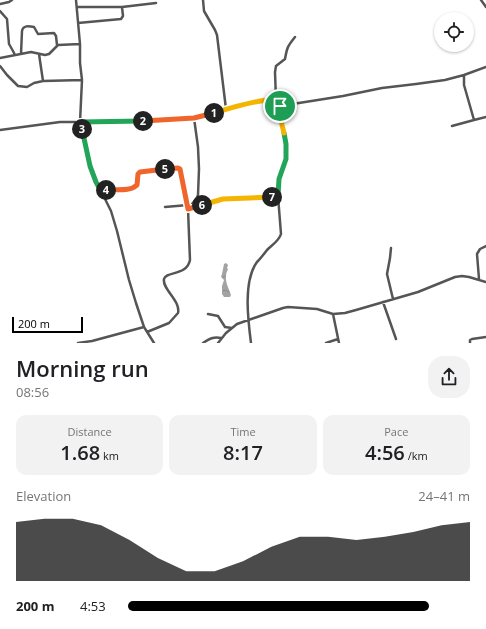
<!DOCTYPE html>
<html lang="en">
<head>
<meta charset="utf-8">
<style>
	:root { --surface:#fff; --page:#f2f2f2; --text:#202124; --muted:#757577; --accent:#000 }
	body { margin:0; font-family:"Open Sans",sans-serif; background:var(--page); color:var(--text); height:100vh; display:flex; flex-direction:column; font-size:15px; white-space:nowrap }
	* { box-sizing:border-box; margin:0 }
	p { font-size:13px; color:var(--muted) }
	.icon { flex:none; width:22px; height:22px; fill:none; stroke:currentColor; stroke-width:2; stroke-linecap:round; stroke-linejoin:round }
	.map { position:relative; height:343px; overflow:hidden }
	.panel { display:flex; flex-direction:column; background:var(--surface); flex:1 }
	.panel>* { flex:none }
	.fabs { position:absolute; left:434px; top:12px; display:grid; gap:8px }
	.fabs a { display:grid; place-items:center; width:40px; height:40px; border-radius:50%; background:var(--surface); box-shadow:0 1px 3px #0004; font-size:20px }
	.scale { position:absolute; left:12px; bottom:10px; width:71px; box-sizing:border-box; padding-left:4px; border:2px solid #000; border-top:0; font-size:11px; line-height:14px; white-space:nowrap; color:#000; -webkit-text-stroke:3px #fff; paint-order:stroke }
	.pin { position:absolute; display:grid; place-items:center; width:34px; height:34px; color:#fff; margin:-17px; border:2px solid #fff; border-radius:50%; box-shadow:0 1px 4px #0007 }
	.km { position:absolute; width:20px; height:20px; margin:-10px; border-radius:50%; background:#222; color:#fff; font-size:11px; line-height:20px; text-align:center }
	.round { display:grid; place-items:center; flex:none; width:42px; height:42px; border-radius:16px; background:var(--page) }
	.head { display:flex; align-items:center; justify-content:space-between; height:68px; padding:0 16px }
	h1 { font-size:22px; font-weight:600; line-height:30px }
	.figures { display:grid; grid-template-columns:repeat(3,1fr); gap:6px; height:68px; padding:4px 16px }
	.figures div { display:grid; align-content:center; border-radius:10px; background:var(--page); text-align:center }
	.figures b { font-size:20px; font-weight:600 }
	.figures small { font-size:11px; font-weight:400 }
	.figures p { font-size:11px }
	.chart { height:112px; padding:8px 16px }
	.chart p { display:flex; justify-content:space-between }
	.chart svg { width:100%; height:72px; margin-top:4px; fill:var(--accent); opacity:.7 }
	ul { padding:0 16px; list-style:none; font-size:13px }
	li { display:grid; grid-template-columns:64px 48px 1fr; align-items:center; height:30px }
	li i { height:10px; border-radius:5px; background:var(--accent) }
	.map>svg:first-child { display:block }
</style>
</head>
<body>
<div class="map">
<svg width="486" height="343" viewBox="0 0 486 343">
	<defs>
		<pattern id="water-ripples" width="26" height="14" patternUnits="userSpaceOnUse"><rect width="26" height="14" fill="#a3a3a3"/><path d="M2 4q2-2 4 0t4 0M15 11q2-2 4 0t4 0" fill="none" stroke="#8b8b8b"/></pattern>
	</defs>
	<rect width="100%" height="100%" fill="#fff"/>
	<!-- water -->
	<path fill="url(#water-ripples)" d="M226 263 228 265 227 268 228 269C223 279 228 286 231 295L230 297H224L222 294V286L224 280 221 277 222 274 224 264Z"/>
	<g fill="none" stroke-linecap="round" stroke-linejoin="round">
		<!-- minor -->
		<path stroke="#555" stroke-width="2.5" d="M76 0 80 44V63L82 80 80 122 139 121 194 118 244 105 272 100H276L280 106 281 125 284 132 287 153 286 159 279 179 278 187V196L281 234C279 241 272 245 267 250 264 254 261 258 257 262 243 281 248 320 251 343
			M203 0 204 11 215 30 217 35 226 109
			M481 0 486 7
			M0 4 9 2 12 0
			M77 7H122L156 3
			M0 11 7 19 9 44 13 51 15 55
			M78 23 121 19 123 16 122 7
			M21 54 22 31C23 25 29 26 34 27L38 34 54 33 56 36 57 45
			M39 54 43 81 82 80
			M0 58 31 52 45 55 49 54 58 45 80 44
			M0 66 7 75 18 86 27 87 34 83 43 81
			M464 75V85L474 120 486 117
			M276 100 275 72 276 66 285 59C287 48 287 47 295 37
			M280 106 343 96 382 88 416 84 445 80 464 75 486 67
			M452 126 474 120
			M0 130 60 122H80L92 173 111 211 117 231 129 280 136 303 144 327 154 343
			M101 191C107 190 133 190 136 186 140 182 136 176 141 171L178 168 181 170 188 209 190 260C187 276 166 271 164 279 162 289 181 301 178 313L169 323 147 332
			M165 207 188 205
			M189 207 196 200 198 195 199 169 198 147 194 118
			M188 209 223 199 278 196
			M391 248 390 258 387 274 393 299
			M479 279 477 254 480 249 486 246
			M383 302 396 339
			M208 314 218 316 225 327 232 328
			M333 314 339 343
			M78 343 92 341 144 327
			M203 343C209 339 214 336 221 338
			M218 343 226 333 237 324 283 308 288 307 317 309 333 314 345 313 356 310 418 292 455 277 462 276 469 277 486 282
			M326 343 338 339
			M470 343V340L472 339 486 337"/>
	</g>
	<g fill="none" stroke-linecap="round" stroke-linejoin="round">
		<!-- split-1 casing -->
		<g stroke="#fff" stroke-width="8">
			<path id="split-1" d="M214 113C227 109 263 98 276 100L280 106"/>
		</g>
		<!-- split-2 casing -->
		<g stroke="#fff" stroke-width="8">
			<path id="split-2" d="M143 121 194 118 214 113"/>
		</g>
		<!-- split-3 casing -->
		<g stroke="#fff" stroke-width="8">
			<path id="split-3" d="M82 129 80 122 143 121"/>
		</g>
		<!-- split-4 casing -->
		<g stroke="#fff" stroke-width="8">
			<path id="split-4" d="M82 129 90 166 96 182 101 191 106 190"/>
		</g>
		<!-- split-5 casing -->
		<g stroke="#fff" stroke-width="8">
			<path id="split-5" d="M106 190C116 189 130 192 137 185L138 174 140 172 165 169"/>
		</g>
		<!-- split-6 casing -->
		<g stroke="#fff" stroke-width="8">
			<path id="split-6" d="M165 169 178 168 180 169 188 209 202 205"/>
		</g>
		<!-- split-7 casing -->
		<g stroke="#fff" stroke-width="8">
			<path id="split-7" d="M202 205 223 199 272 197"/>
		</g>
		<!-- split-8 casing -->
		<g stroke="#fff" stroke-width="8">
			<path id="split-8" d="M272 197 278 196 279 179 286 159V144L284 133"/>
		</g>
		<!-- split-9 casing -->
		<g stroke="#fff" stroke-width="8">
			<path id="split-9" d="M280 106 282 125 284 133"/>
		</g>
		<!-- split-1 -->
		<use href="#split-1" stroke="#f5b400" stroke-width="5"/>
		<!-- split-2 -->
		<use href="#split-2" stroke="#f0652b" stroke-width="5"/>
		<!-- split-3 -->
		<use href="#split-3" stroke="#22a559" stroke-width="5"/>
		<!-- split-4 -->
		<use href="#split-4" stroke="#22a559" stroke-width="5"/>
		<!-- split-5 -->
		<use href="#split-5" stroke="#f0652b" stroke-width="5"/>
		<!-- split-6 -->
		<use href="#split-6" stroke="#f0652b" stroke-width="5"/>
		<!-- split-7 -->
		<use href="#split-7" stroke="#f5b400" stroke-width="5"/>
		<!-- split-8 -->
		<use href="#split-8" stroke="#22a559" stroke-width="5"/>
		<!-- split-9 -->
		<use href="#split-9" stroke="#f5b400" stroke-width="5"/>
	</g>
</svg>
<div class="fabs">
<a><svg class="icon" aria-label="locate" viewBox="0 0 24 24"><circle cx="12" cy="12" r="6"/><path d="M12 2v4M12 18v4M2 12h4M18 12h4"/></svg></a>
</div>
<div class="scale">200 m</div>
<div class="pin" style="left:280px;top:106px;background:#1e9e55"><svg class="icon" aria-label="arrive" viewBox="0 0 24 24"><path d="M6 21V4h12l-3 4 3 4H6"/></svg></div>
<b class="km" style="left:214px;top:113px">1</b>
<b class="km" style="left:143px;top:121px">2</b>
<b class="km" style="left:82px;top:129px">3</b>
<b class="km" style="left:106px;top:190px">4</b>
<b class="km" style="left:165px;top:169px">5</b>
<b class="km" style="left:202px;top:205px">6</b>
<b class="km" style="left:272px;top:197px">7</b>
</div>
<section class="panel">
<div class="head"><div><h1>Morning run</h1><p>08:56</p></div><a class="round"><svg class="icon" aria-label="share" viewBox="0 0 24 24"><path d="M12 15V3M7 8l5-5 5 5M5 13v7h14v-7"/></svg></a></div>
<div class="figures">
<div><p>Distance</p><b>1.68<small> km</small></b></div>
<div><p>Time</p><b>8:17</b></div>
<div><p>Pace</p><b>4:56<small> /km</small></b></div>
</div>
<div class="chart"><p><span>Elevation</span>24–41 m</p>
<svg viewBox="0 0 160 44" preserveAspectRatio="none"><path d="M0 44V8L10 6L20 6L30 10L40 19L50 30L60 38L70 38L80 32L90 23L100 17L110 17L120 19L130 17L140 14L150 10L160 8V44z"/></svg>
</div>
<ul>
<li><b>200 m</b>4:53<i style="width:88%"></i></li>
</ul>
</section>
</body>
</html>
